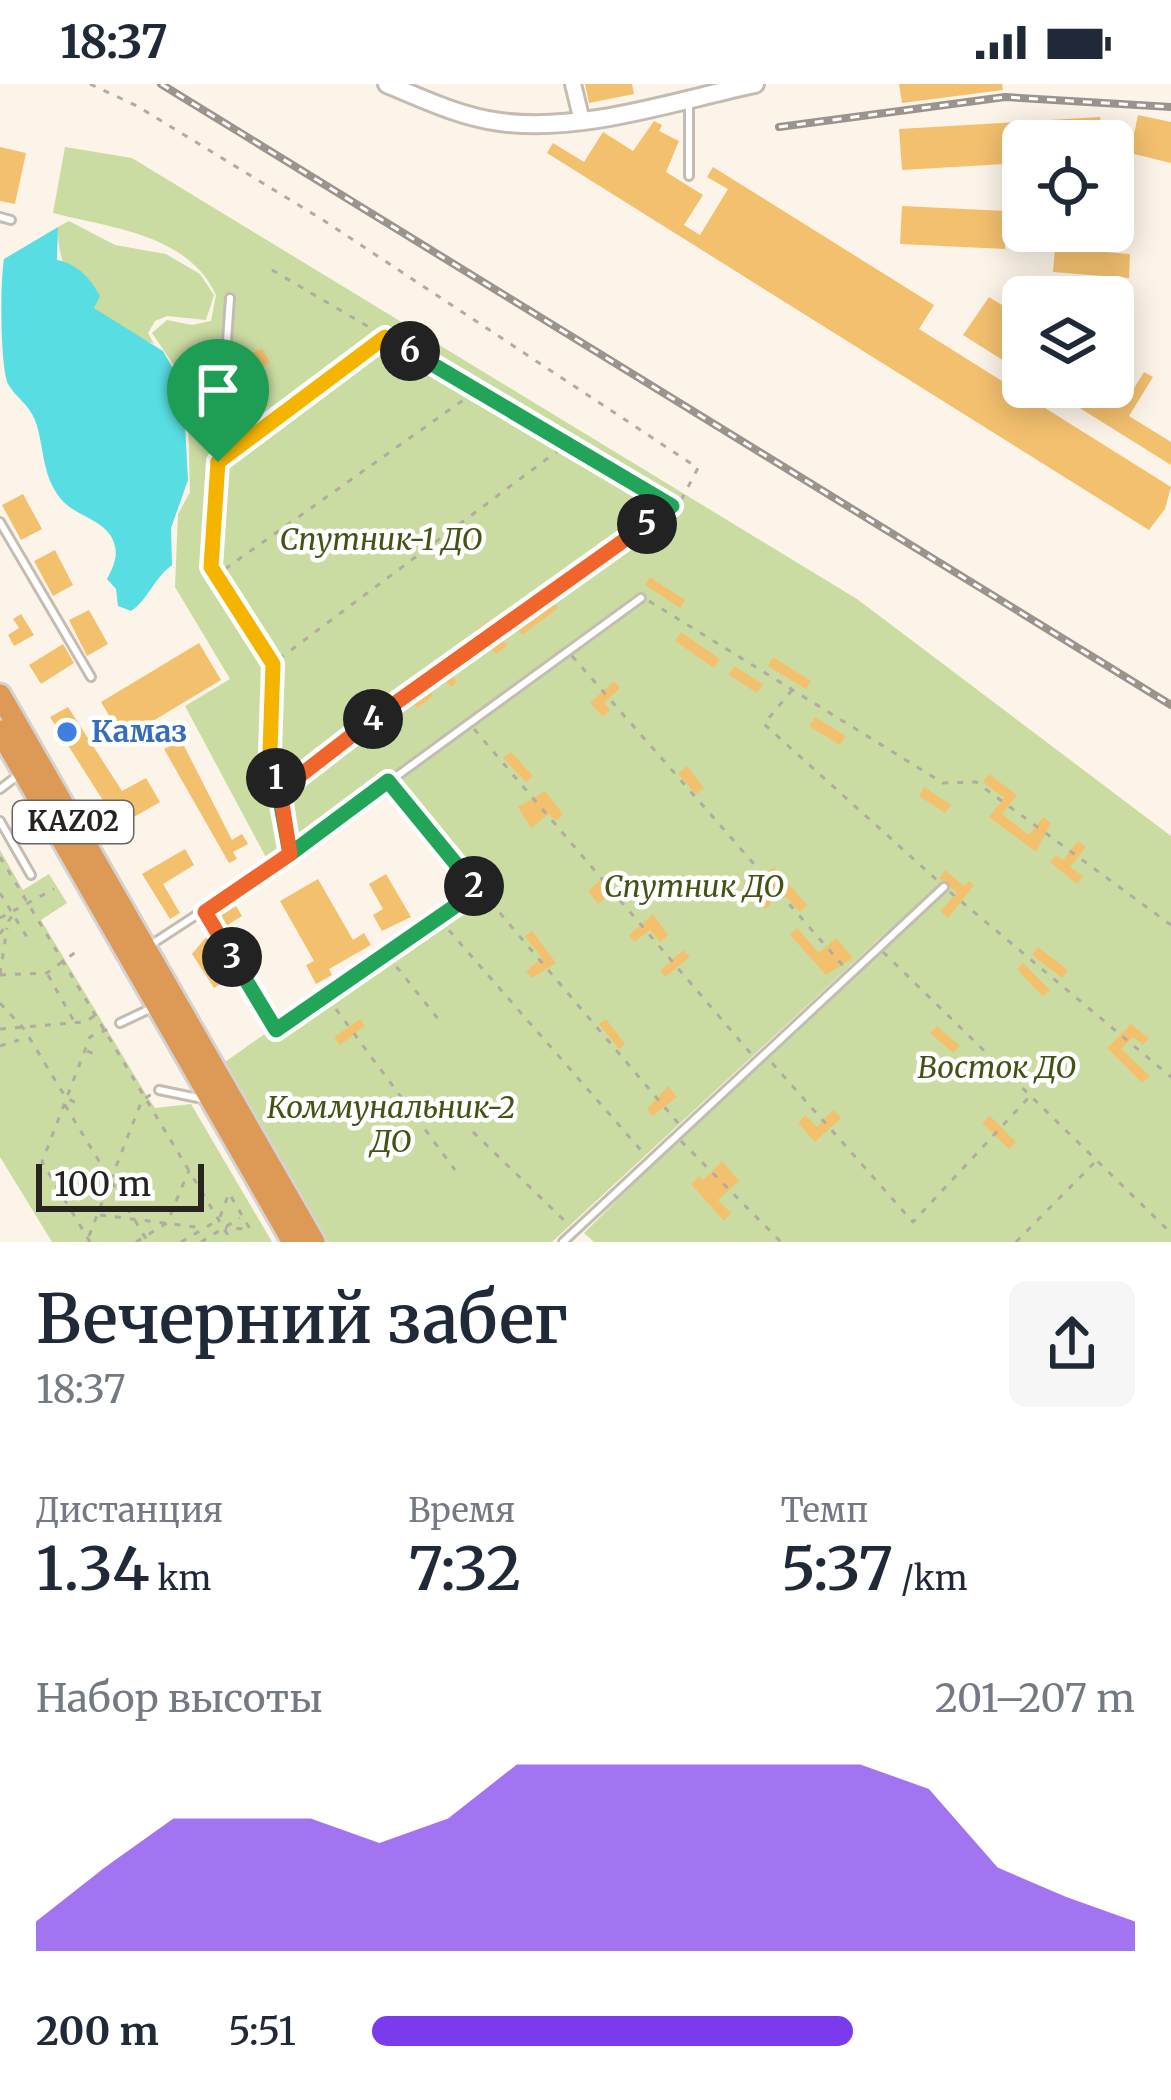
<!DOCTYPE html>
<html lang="ru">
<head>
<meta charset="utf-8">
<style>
	:root { --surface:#fff; --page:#f6f6f7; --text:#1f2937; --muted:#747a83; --accent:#7c3aed }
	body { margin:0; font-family:Merriweather,serif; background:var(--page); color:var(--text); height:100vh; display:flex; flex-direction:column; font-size:45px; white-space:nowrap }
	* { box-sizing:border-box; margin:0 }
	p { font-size:39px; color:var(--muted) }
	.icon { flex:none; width:66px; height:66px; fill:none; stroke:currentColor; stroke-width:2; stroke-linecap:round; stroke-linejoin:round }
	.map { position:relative; height:1158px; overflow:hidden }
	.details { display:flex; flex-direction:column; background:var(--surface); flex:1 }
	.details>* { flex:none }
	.tools { position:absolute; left:1002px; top:36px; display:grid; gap:24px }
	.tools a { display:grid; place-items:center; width:132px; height:132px; border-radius:18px; background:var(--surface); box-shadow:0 6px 30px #0003; font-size:60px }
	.scale { position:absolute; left:36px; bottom:30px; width:168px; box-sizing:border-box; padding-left:12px; border:6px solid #272420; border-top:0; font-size:33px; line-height:42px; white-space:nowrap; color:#272420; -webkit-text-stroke:9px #fff; paint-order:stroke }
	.pin { position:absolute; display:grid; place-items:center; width:102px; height:102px; color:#fff; margin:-123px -51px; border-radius:50% 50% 50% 0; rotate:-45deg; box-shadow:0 0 12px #0007 }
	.pin .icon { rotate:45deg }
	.km { position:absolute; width:60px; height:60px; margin:-30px; border-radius:50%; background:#222; color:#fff; font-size:33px; line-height:60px; text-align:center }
	.round { display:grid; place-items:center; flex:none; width:126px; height:126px; border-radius:18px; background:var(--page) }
	.summary { display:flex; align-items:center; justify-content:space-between; height:204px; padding:0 36px }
	h1 { font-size:66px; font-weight:600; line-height:90px }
	.metrics { display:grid; grid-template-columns:repeat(3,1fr); gap:18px; height:204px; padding:12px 36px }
	.metrics div { display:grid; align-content:center }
	.metrics b { font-size:60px; font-weight:600 }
	.metrics small { font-size:33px; font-weight:400 }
	.metrics p { font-size:33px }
	.chart { height:336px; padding:24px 36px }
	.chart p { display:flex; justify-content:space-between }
	.chart svg { width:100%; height:216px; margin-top:12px; fill:var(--accent); opacity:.7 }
	ul { padding:0 36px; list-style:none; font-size:39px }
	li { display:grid; grid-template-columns:192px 144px 1fr; align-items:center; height:90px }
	li i { height:30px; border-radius:15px; background:var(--accent) }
	.status { display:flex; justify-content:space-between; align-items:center; height:84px; padding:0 60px; background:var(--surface); direction:ltr }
	.status svg { height:33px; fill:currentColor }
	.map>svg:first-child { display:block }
</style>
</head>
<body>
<div class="status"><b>18:37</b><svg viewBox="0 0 49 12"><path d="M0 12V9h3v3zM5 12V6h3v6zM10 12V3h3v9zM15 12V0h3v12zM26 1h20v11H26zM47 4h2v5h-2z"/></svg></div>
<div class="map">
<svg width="1171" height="1158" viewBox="0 0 1171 1158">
	<rect width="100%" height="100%" fill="#fcf4e8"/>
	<!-- green -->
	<path fill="#cbdca2" d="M65 63 132 74 857 515 1171 752V1158H594L584 1149 893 842 552 1158H328L225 978 476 800 385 696 269 779 185 622 230 595 175 503 178 430 190 408 187 301 152 249 167 236 192 241 211 237 216 211C188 150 111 144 53 129Z
		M69 137 115 161 166 170 200 190 214 211 206 236 167 232 155 237 148 249 154 260C102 238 56 202 58 143Z
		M0 766 23 806 49 790 67 819 41 836 147 1012 155 1024 191 1020 272 1158H52L0 1073Z"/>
	<!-- water -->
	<path fill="#58dee2" d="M58 143 57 176C78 180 90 194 100 212L94 224 163 267 183 302 188 396 171 444 172 481C153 495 149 515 131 527L118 522 116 505 107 495C115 479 120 469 111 452 99 434 73 431 60 414 41 389 45 364 35 336 28 319 16 314 8 300 0 282 0 196 4 175Z"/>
	<!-- building -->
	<path fill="#f3c06e" d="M585 0H632L634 10 589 19Z
		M899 0H1002L1003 6 902 19Z
		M1138 31 1171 38V79L1130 69Z
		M1100 33 1102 57H1023V79L902 86 899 45Z
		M654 37 662 41 659 47 679 57 666 88 703 111 684 141 700 151 728 105 707 93 713 83 934 221 919 245 1171 403 1165 425 1149 446 547 69 553 59 584 78 603 48 633 67Z
		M0 63 26 69 15 120 0 117Z
		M902 122 1006 127 1005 165 900 160Z
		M1055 164 1130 170 1129 194 1053 188Z
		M989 213 1023 234V289L963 251Z
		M262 264 270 278 254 288 245 274Z
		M1144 288 1153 293 1129 332 1171 358V381L1046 303H1084L1113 321V291L1134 304Z
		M23 410 42 445 21 456 2 421Z
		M476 441 481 448 438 477 433 470Z
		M55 466 73 501 53 512 34 477Z
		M650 493 685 516 680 524 645 501Z
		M542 502 558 524 522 551 510 536 495 547 507 562 496 570 477 545Z
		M89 526 108 560 87 572 69 536Z
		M21 530 34 551 14 562 8 551 19 544 13 535Z
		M681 548 720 575 714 584 675 557Z
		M199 559 221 596 123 655 101 618Z
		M462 559 468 566 446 582 457 598 451 603 438 586 432 591 427 584Z
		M63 560 74 579 41 600 29 581Z
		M773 573 811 597 806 605 768 582Z
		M734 582 763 600 757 609 729 591Z
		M407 597 418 612 428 605 433 612 417 624 400 602Z
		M614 597 620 604 604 619 610 626 603 633 590 619Z
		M68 623 122 707 146 694 160 718 113 745 99 721 104 718 50 633Z
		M815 633 846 652 840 661 809 642Z
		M181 656 232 756 242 750 248 760 233 768 237 775 229 779 164 665Z
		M511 668 533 692 526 698 503 674Z
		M687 682 704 704 696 710 678 690Z
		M989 690 1017 711 1002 730 1029 751 1043 733 1051 739 1036 768 989 733 1004 714 983 698Z
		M924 703 951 721 945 729 919 712Z
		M545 707 563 730 556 737 549 730 531 744 518 723Z
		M1078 757 1086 763 1070 783 1083 792 1077 800 1050 778 1056 771 1063 776Z
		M185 765 194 781 163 800 180 829 170 835 142 790Z
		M774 783 807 821 800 828 782 809 765 825 743 799 750 792 756 799Z
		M613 785 620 792 601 809 605 814 598 820 588 807Z
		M945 786 964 802 969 797 974 801 948 834 940 827 957 809 939 794Z
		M386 790 411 833 382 847 373 831 383 825 369 800Z
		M318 795 353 856 364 849 371 861 329 885 332 891 316 900 306 881 314 877 280 817Z
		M236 822 242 832 221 845 215 835Z
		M653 830 668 851 660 858 650 846 634 858 629 851Z
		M797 844 819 869 836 854 853 874 826 891 790 851Z
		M532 847 556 879 532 894 526 887 542 874 525 852Z
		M208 851 229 883 219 889 225 897 214 904 192 870Z
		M1038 863 1068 886 1062 894 1032 871Z
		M683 866 690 873 665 893 660 887Z
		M1023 879 1050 906 1043 913 1017 885Z
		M360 935 365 942 340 961 334 953Z
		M606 935 625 960 619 965 599 940Z
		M1131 940 1149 954 1143 961 1133 953 1121 965 1150 992 1142 999 1107 964Z
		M937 942 960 962 953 969 930 949Z
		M668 1002 677 1013 652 1032 647 1025Z
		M833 1026 841 1034 815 1058 798 1039 805 1031 817 1043Z
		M990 1032 1016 1058 1009 1065 982 1039Z
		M722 1077 739 1097 718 1116 731 1129 724 1137 691 1100 699 1092 703 1096Z"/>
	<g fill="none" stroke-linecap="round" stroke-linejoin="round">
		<!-- service casing -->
		<g stroke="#c4bcb1" stroke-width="12">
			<path id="service" d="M689 92V17
				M0 133 11 136
				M230 214 211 483 273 580 270 667 290 770
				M0 438 91 593
				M0 705 21 689
				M0 737 31 791
				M149 862 290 770 641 514
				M120 939 154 923
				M159 1006 203 1015
				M563 1158 944 803"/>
		</g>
		<!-- minor casing -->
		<g stroke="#c4bcb1" stroke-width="20">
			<path id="minor" d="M573 0 582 37"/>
		</g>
		<!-- tertiary casing -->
		<g stroke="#c4bcb1" stroke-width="22">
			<path id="tertiary" d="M387 0C423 15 461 33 500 38 583 49 674 17 755 0"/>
		</g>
		<!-- trunk casing -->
		<g stroke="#d4d3d2" stroke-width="27">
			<path id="trunk" d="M0 611 314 1158
				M0 647 293 1158"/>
		</g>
		<!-- path -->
		<path stroke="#b1aba2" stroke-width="3" stroke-dasharray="6 9" stroke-linecap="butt" d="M90 0 137 22 323 136 698 384 678 422 672 421 286 702
			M272 186 671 421
			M229 370 384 253
			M225 485 476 307
			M649 517 943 699 976 698 1171 841
			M572 572 846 885
			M279 575 564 362
			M792 606 764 640 939 798
			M474 645 752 971
			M393 703 678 1039
			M0 773 232 1158
			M950 808 1171 993
			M0 809 28 855
			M0 834 54 805
			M209 835 276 946 477 807
			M439 835 646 1072
			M0 850 12 832
			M883 868 1171 1149
			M387 871 443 941
			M0 890 7 844
			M0 891 47 889 77 867
			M48 891 75 939
			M327 913 455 1086
			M0 919 24 945 66 1014 77 1019
			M0 945 85 938 94 932
			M0 962 19 956
			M87 967 97 971
			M772 979 913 1138 1031 1011
			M65 1021 148 1158
			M473 1048 570 1142
			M681 1057 781 1158
			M100 1131 204 1144
			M220 1133 229 1109 250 1145 225 1144
			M89 1152 142 1016 152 1010
			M90 1158 42 1078 90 953 113 943
			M136 1158 167 1139 189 1086
			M181 1158 215 1138
			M201 1158 240 1134
			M1016 1158 1096 1077"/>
		<!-- service -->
		<use href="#service" stroke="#fff" stroke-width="6"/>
		<!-- minor -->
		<use href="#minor" stroke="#fff" stroke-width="14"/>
		<!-- tertiary -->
		<use href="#tertiary" stroke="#fff" stroke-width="16"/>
		<!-- trunk -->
		<use href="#trunk" stroke="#dc9a56" stroke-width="21"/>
		<!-- rail casing -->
		<g stroke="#9a948c" stroke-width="8">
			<path id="rail" d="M161 0 1171 621
				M779 43 1005 13 1171 23"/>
		</g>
		<!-- rail -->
		<use href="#rail" stroke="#fff" stroke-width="3" stroke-dasharray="9" stroke-linecap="butt"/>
	</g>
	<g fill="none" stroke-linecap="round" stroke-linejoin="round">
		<!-- split-1 casing -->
		<g stroke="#fff" stroke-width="24">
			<path id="split-1" d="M218 378 211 483 273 580 270 667 276 694"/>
		</g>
		<!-- split-2 casing -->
		<g stroke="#fff" stroke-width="24">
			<path id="split-2" d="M276 694 290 770 388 697 474 802"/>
		</g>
		<!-- split-3 casing -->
		<g stroke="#fff" stroke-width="24">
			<path id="split-3" d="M232 873 276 946 477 807 474 802"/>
		</g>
		<!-- split-4 casing -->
		<g stroke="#fff" stroke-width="24">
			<path id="split-4" d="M232 873 205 828 290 770 280 707 373 635"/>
		</g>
		<!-- split-5 casing -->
		<g stroke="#fff" stroke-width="24">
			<path id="split-5" d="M373 635 647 440"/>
		</g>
		<!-- split-6 casing -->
		<g stroke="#fff" stroke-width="24">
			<path id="split-6" d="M410 267 672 422 647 440"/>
		</g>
		<!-- split-7 casing -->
		<g stroke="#fff" stroke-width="24">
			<path id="split-7" d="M218 378 385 253 410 267"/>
		</g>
		<!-- split-1 -->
		<use href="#split-1" stroke="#f5b400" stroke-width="15"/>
		<!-- split-2 -->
		<use href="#split-2" stroke="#22a559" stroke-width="15"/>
		<!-- split-3 -->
		<use href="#split-3" stroke="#22a559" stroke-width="15"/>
		<!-- split-4 -->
		<use href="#split-4" stroke="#f0652b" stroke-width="15"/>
		<!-- split-5 -->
		<use href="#split-5" stroke="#f0652b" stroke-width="15"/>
		<!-- split-6 -->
		<use href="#split-6" stroke="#22a559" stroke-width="15"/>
		<!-- split-7 -->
		<use href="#split-7" stroke="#f5b400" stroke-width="15"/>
	</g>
	<!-- markers -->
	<circle fill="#3f7fe0" stroke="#fff" stroke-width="4.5" cx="67" cy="648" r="12"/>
	<g text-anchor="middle" stroke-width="9" stroke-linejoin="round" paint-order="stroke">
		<!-- shield labels -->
		<rect fill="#fff" stroke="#686663" stroke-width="3" x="13" y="717" width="120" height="42" rx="9"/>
		<g font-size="27" font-weight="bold" fill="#272420">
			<text x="73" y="747">KAZ02</text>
		</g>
		<!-- park labels -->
		<g font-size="30" font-style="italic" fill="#445314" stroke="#fff">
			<text x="381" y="466">Спутник-1 ДО</text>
			<text x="694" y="813">Спутник ДО</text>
			<text x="997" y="994">Восток ДО</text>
			<text x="391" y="1034">Коммунальник-2<tspan x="391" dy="34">ДО</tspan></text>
		</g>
		<!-- shop labels -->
		<g font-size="30" font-weight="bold" fill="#366cbe" stroke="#fff" text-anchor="start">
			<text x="91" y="658">Камаз</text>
		</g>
	</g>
</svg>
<div class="tools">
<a><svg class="icon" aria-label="locate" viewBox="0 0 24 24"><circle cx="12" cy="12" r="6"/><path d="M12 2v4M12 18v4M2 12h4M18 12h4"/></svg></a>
<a><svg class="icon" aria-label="layers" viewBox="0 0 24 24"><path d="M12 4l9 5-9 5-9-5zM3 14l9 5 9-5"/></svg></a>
</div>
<div class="scale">100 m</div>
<div class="pin" style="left:218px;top:378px;background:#1e9e55"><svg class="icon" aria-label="arrive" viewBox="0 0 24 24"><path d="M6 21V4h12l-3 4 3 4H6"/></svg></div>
<b class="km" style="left:276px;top:694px">1</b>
<b class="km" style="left:474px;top:802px">2</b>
<b class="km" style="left:232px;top:873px">3</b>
<b class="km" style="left:373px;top:635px">4</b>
<b class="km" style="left:647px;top:440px">5</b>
<b class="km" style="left:410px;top:267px">6</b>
</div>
<section class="details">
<div class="summary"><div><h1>Вечерний забег</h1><p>18:37</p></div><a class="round"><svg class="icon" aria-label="share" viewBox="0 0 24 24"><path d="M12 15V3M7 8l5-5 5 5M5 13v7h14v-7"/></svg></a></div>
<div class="metrics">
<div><p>Дистанция</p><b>1.34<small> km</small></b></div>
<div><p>Время</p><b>7:32</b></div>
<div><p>Темп</p><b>5:37<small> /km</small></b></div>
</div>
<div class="chart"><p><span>Набор высоты</span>201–207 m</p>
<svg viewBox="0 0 160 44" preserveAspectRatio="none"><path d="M0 44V38L10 27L20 17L30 17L40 17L50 22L60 17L70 6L80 6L90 6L100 6L110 6L120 6L130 11L140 27L150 33L160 38V44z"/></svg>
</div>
<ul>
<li><b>200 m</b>5:51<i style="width:63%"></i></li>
</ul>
</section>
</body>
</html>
